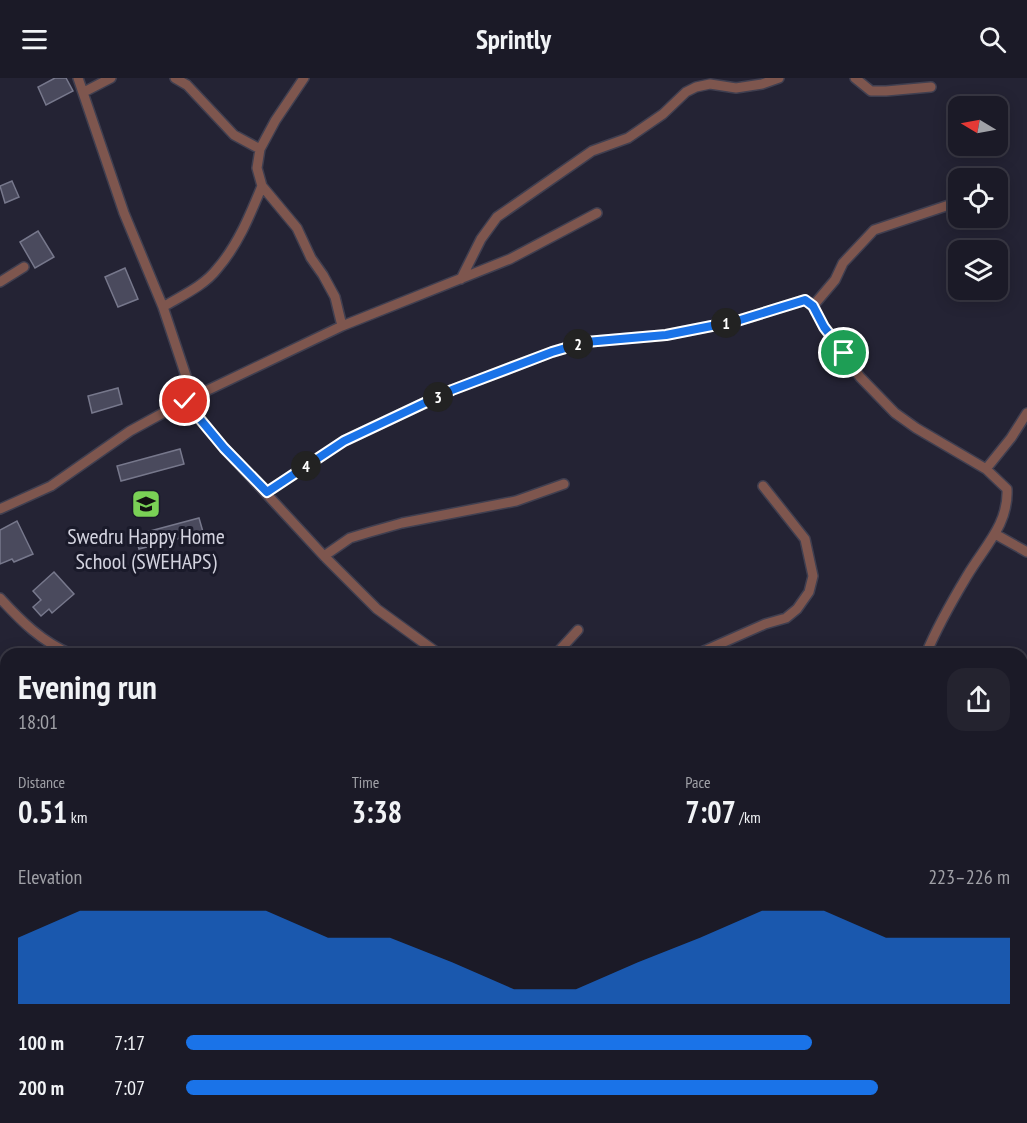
<!DOCTYPE html>
<html lang="en">
<head>
<meta charset="utf-8">
<style>
	:root { --surface:#1b1a27; --page:#24232f; --text:#f1f3f6; --muted:#a0a1a7; --line:#393844; --accent:#1a73e8 }
	body { margin:0; font-family:"PT Sans Narrow",sans-serif; background:var(--page); color:var(--text); height:100vh; display:flex; flex-direction:column; font-size:22px; white-space:nowrap }
	* { box-sizing:border-box; margin:0 }
	p { font-size:20px; color:var(--muted) }
	.icon { flex:none; width:33px; height:33px; fill:none; stroke:currentColor; stroke-width:2; stroke-linecap:round; stroke-linejoin:round }
	.map { position:relative; flex:1; overflow:hidden }
	.details { position:absolute; left:0px; top:570px; width:1028px; height:476px; display:flex; flex-direction:column; background:var(--surface); border-radius:18px 18px 0 0; box-shadow:0 3px 15px #0003,0 0 0 2px var(--line) }
	.details>* { flex:none }
	.needle { width:39px; rotate:280deg }
	.buttons { position:absolute; left:948px; top:18px; display:grid; gap:12px }
	.buttons a { display:grid; place-items:center; width:60px; height:60px; border-radius:12px; background:var(--surface); box-shadow:0 3px 15px #0003,0 0 0 2px var(--line); font-size:30px }
	.pin { position:absolute; display:grid; place-items:center; width:51px; height:51px; color:#fff; margin:-26px; border:3px solid #fff; border-radius:50%; box-shadow:0 2px 6px #0007 }
	.km { position:absolute; width:30px; height:30px; margin:-15px; border-radius:50%; background:#222; color:#fff; font-size:16px; line-height:30px; text-align:center }
	.round { display:grid; place-items:center; flex:none; width:63px; height:63px; border-radius:18px; background:var(--page) }
	.summary { display:flex; align-items:center; justify-content:space-between; height:102px; padding:0 18px }
	h1 { font-size:33px; font-weight:800; line-height:45px }
	.stats { display:grid; grid-template-columns:repeat(3,1fr); gap:9px; height:102px; padding:6px 18px }
	.stats div { display:grid; align-content:center }
	.stats b { font-size:30px; font-weight:800 }
	.stats small { font-size:16px; font-weight:400 }
	.stats p { font-size:16px }
	.chart { height:168px; padding:12px 18px }
	.chart p { display:flex; justify-content:space-between }
	.chart svg { width:100%; height:108px; margin-top:6px; fill:var(--accent); opacity:.7 }
	ul { padding:0 18px; list-style:none; font-size:20px }
	li { display:grid; grid-template-columns:96px 72px 1fr; align-items:center; height:45px }
	li i { height:15px; border-radius:8px; background:var(--accent) }
	header { display:flex; justify-content:space-between; align-items:center; height:78px; padding:0 18px; background:var(--surface); font-size:27px; font-weight:800 }
	.map>svg:first-child { display:block }
</style>
</head>
<body>
<header><svg class="icon" aria-label="menu" viewBox="0 0 24 24"><path d="M4 6h16M4 12h16M4 18h16"/></svg>Sprintly<svg class="icon" aria-label="search" viewBox="0 0 24 24"><circle cx="10" cy="10" r="6"/><path d="M15 15l6 6"/></svg></header>
<div class="map">
<svg width="1027" height="1045" viewBox="0 0 1027 1045">
	<rect width="100%" height="100%" fill="#242334"/>
	<g fill="none" stroke-linecap="round" stroke-linejoin="round">
		<!-- river -->
		<path stroke="#081b1c" stroke-width="18" d="M0 653 6 651
			M1022 917 1027 915
			M392 1040 406 1045
			M557 1040 559 1045
			M609 1040 621 1042 622 1045
			M713 1045 723 1040"/>
	</g>
	<!-- building -->
	<path fill="#4a4a5d" stroke="#77788c" stroke-width="1.5" d="M55 0H66L73 13 46 27 38 9Z
		M12 103 19 119 5 125 0 108Z
		M38 153 54 179 35 190 20 164Z
		M125 190 138 221 118 229 105 199Z
		M118 310 122 326 92 335 88 318Z
		M180 371 184 386 121 403 117 388Z
		M199 440 203 454 139 471 135 457Z
		M17 443 33 476 14 484 12 481 0 486V452Z
		M54 494 74 516 52 535 49 531 41 538 33 529 41 522 33 513Z"/>
	<g fill="none" stroke-linecap="round" stroke-linejoin="round">
		<!-- street casing -->
		<g stroke="#403f50" stroke-width="12">
			<path id="street" d="M78 0 124 135 163 229 193 319
				M175 0 187 7 234 57 260 71
				M304 0 275 43 260 71 257 90 262 108 297 150 311 180 323 197 335 219 342 248
				M855 0 871 13H886L931 9
				M84 14 111 0
				M461 201 481 161 497 139 592 73 628 60 663 36 686 14 696 9 710 6 736 10 762 6 779 0
				M0 204 24 189
				M813 228 835 202 843 185 874 152 958 124
				M163 229C181 218 204 208 217 191 238 167 250 137 262 108
				M185 323 224 370 324 478 377 531 439 576
				M986 391 1011 360 1027 335
				M267 414 344 363 452 312 552 274 586 264 666 257 737 243 805 222 813 228 824 249 860 299 895 335 916 350 986 391 1007 411C1009 446 984 469 967 498 952 523 937 549 926 576
				M0 431 51 408 130 353 185 323 342 248 510 181 597 135
				M995 456 1027 474
				M324 478 350 460 370 454 402 445 516 423 564 406
				M0 520C21 543 42 564 71 576
				M556 576 578 552
				M697 576 765 546 786 540 797 531 809 514 813 498 805 461 763 408
				M1022 764 1027 763
				M0 886H6
				M78 1045 79 1040"/>
		</g>
		<!-- street -->
		<use href="#street" stroke="#7e564e" stroke-width="9"/>
	</g>
	<g fill="none" stroke-linecap="round" stroke-linejoin="round">
		<!-- route casing -->
		<g stroke="#fff" stroke-width="12">
			<path id="route" d="M185 323 224 370 267 414 344 363 452 312 552 274 586 264 666 257 737 243 805 222 813 228 824 249 844 275"/>
		</g>
		<!-- route -->
		<use href="#route" stroke="#1a73e8" stroke-width="8"/>
	</g>
	<!-- icons -->
	<defs>
		<g id="school-square" transform="scale(1.5)"><rect x="-9" y="-9" width="18" height="18" rx="4" fill="#7ad156" stroke="#1a1a2a"/><path d="M0-5L7-2L0 1L-7-2ZM-4 1L0 2.5L4 1V4Q0 6-4 4Z" fill="#111"/></g>
	</defs>
	<g fill-rule="evenodd">
		<use href="#school-square" x="146" y="426"/>
	</g>
	<g text-anchor="middle" stroke-width="6" stroke-linejoin="round" paint-order="stroke">
		<!-- poi labels -->
		<g font-size="22" fill="#d4d4e0" stroke="#1a1a2a">
			<text x="146" y="466">Swedru Happy Home<tspan x="146" dy="25">School (SWEHAPS)</tspan></text>
		</g>
	</g>
</svg>
<div class="buttons">
<a><svg class="needle" viewBox="-14 -14 28 28"><path d="M0-13l5 13h-10z" fill="#e53935"/><path d="M0 13l5-13h-10z" fill="#a0a1a7"/></svg></a>
<a><svg class="icon" aria-label="locate" viewBox="0 0 24 24"><circle cx="12" cy="12" r="6"/><path d="M12 2v4M12 18v4M2 12h4M18 12h4"/></svg></a>
<a><svg class="icon" aria-label="layers" viewBox="0 0 24 24"><path d="M12 4l9 5-9 5-9-5zM3 14l9 5 9-5"/></svg></a>
</div>
<div class="pin" style="left:844px;top:275px;background:#1e9e55"><svg class="icon" aria-label="arrive" viewBox="0 0 24 24"><path d="M6 21V4h12l-3 4 3 4H6"/></svg></div>
<div class="pin" style="left:185px;top:323px;background:#d93025"><svg class="icon" aria-label="check" viewBox="0 0 24 24"><path d="M5 12l5 5 9-10"/></svg></div>
<b class="km" style="left:726px;top:245px">1</b>
<b class="km" style="left:578px;top:266px">2</b>
<b class="km" style="left:438px;top:319px">3</b>
<b class="km" style="left:306px;top:388px">4</b>
<section class="details">
<div class="summary"><div><h1>Evening run</h1><p>18:01</p></div><a class="round"><svg class="icon" aria-label="share" viewBox="0 0 24 24"><path d="M12 15V3M7 8l5-5 5 5M5 13v7h14v-7"/></svg></a></div>
<div class="stats">
<div><p>Distance</p><b>0.51<small> km</small></b></div>
<div><p>Time</p><b>3:38</b></div>
<div><p>Pace</p><b>7:07<small> /km</small></b></div>
</div>
<div class="chart"><p><span>Elevation</span>223–226 m</p>
<svg viewBox="0 0 160 44" preserveAspectRatio="none"><path d="M0 44V17L10 6L20 6L30 6L40 6L50 17L60 17L70 27L80 38L90 38L100 27L110 17L120 6L130 6L140 17L150 17L160 17V44z"/></svg>
</div>
<ul>
<li><b>100 m</b>7:17<i style="width:76%"></i></li>
<li><b>200 m</b>7:07<i style="width:84%"></i></li>
</ul>
</section>
</div>
</body>
</html>
